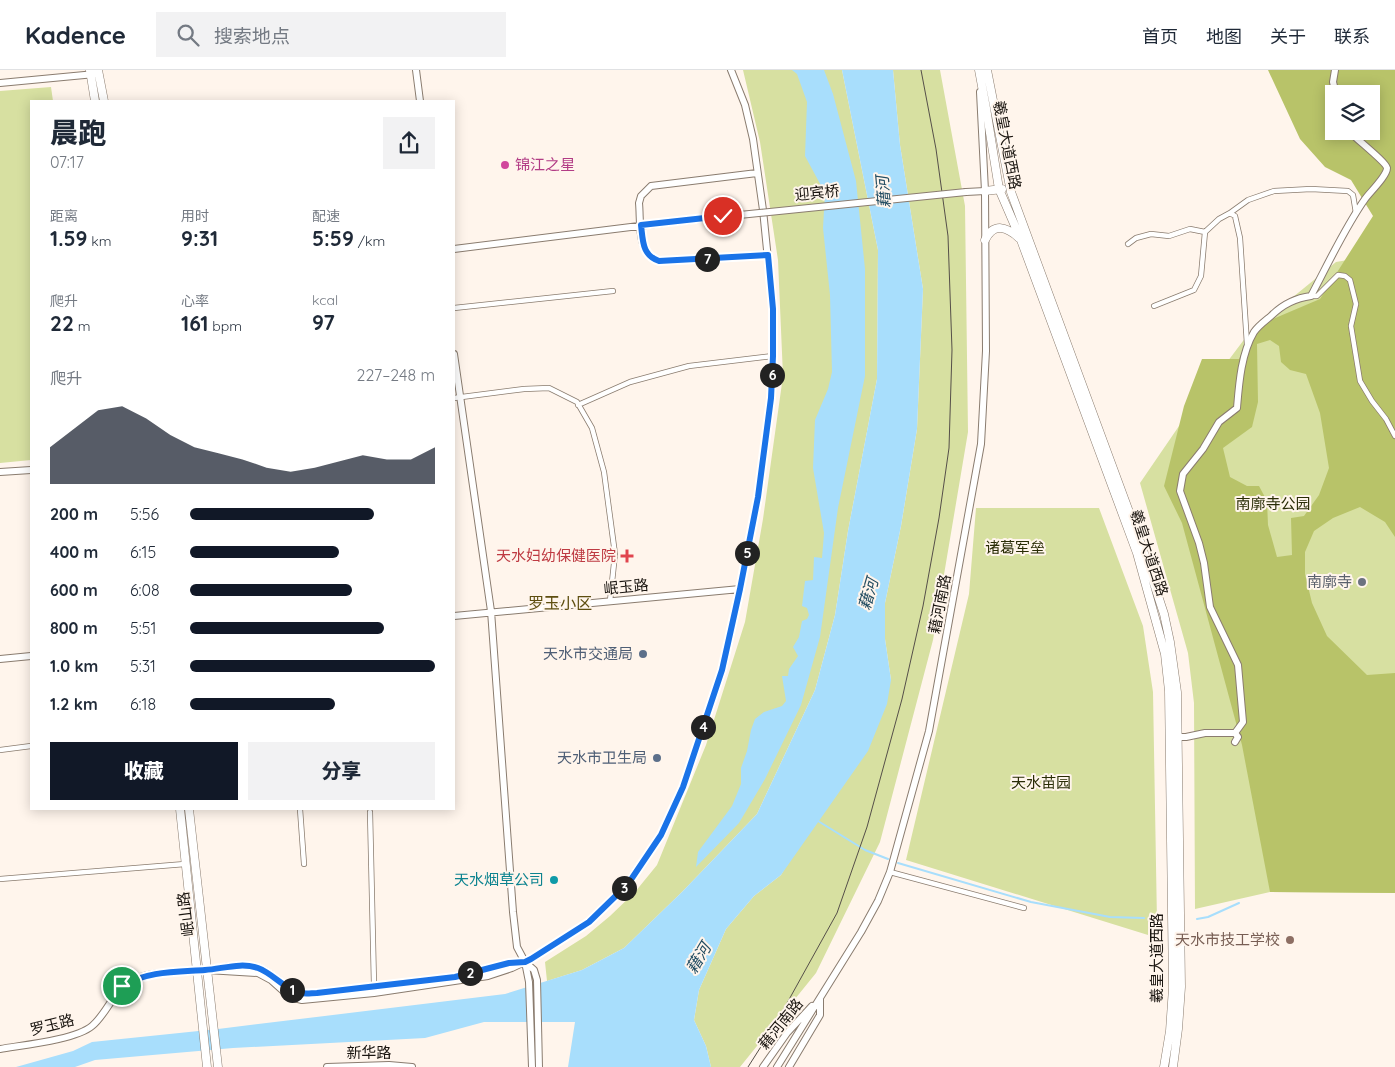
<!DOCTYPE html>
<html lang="zh">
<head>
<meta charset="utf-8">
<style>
	:root { --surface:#fff; --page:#f2f2f3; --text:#1f2937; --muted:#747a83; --line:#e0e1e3; --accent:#111827 }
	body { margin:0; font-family:Quicksand,"Noto Sans SC",sans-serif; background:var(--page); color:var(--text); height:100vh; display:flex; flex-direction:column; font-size:19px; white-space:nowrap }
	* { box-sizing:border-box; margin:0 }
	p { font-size:16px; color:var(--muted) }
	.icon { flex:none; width:28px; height:28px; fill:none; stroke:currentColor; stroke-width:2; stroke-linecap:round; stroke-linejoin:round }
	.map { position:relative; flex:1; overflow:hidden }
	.drawer { position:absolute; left:30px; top:30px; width:425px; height:710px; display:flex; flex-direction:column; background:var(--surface); border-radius:0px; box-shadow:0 2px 12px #0003 }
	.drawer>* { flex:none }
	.tools { position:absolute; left:1325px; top:15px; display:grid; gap:10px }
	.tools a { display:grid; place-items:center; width:55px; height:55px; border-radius:0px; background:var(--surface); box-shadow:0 2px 12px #0003; font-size:25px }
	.pin { position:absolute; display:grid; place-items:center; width:42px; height:42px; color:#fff; margin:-21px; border:2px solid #fff; border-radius:50%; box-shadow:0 1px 5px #0007 }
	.km { position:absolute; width:25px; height:25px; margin:-12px; border-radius:50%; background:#222; color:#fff; font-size:14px; line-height:25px; text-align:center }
	.round { display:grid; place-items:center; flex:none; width:52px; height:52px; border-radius:0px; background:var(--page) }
	.headline { display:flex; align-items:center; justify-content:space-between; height:85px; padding:0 20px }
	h1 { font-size:28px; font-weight:800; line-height:38px }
	.metrics { display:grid; grid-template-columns:repeat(3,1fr); gap:8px; height:85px; padding:5px 20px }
	.metrics div { display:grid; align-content:center }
	.metrics b { font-size:21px; font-weight:800 }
	.metrics small { font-size:14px; font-weight:400 }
	.metrics p { font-size:14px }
	.chart { height:140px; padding:10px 20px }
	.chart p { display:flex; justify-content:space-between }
	.chart svg { width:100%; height:90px; margin-top:5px; fill:var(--accent); opacity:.7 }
	.primary-button { display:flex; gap:10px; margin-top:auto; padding:10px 20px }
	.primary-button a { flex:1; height:58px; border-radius:0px; background:var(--accent); color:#fff; font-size:20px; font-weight:800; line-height:58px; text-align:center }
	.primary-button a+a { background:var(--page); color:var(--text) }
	ul { padding:0 20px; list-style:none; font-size:16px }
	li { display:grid; grid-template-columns:80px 60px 1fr; align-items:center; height:38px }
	li i { height:12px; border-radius:6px; background:var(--accent) }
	header { display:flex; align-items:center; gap:30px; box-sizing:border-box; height:70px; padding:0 25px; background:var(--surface); border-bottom:1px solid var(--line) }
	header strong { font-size:24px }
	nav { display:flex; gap:28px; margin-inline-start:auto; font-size:18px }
	.search { width:350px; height:45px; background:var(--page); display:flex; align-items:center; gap:12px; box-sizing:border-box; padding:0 18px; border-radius:0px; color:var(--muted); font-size:19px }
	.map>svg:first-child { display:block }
</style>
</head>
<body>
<header>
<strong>Kadence</strong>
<div class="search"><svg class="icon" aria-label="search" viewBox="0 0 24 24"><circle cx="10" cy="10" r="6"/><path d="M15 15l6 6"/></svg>搜索地点</div>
<nav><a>首页</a><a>地图</a><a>关于</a><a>联系</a></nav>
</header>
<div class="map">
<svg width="1395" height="997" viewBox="0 0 1395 997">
	<rect width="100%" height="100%" fill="#fff5ec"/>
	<!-- green -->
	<path fill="#d7e0a1" d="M743 0H842L878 180 877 309 848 461 835 545 815 620 757 744 682 822 624 878 582 900 547 911 545 892 586 866 610 846 635 822 657 795 706 675 745 552 763 449 783 306 778 190 760 72Z
		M893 0H940L965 136 968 362 933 570 880 772 816 903 740 997H711L706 976 694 950 699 920 726 859 754 826 781 805 891 610 885 569V533L901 456 917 359 923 219 900 75Z
		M51 17 53 31H31V390L0 393V21Z
		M1395 182V823L1270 822 1195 839 1194 633 1188 583 1140 413 1179 356 1249 263 1336 192Z
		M976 438H1099L1143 556 1153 622 1157 852 1148 865 906 790 969 524Z"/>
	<!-- forest -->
	<path fill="#b8c369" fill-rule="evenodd" d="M1268 0H1395V467L1385 452 1360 437 1333 448 1314 461 1305 482V504L1312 533 1327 566 1367 605 1395 603V823L1270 822 1242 675 1182 453 1164 416 1184 336 1202 289H1239L1254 257 1320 229 1373 146 1351 110 1325 97 1300 69ZM1334 24H1371V61H1334ZM1270 270 1279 276 1281 292 1290 300 1306 304 1320 343 1329 398 1319 425 1304 446 1291 448 1292 485 1277 487 1268 455 1267 431 1259 416H1247L1230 407 1223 378 1252 357 1258 332 1257 274Z"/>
	<!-- water -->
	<path fill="#a8defc" d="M792 0H824L833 24 856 111 865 199V306L838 438 820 567 801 635 765 709 739 753 696 797 698 782 732 736 741 714V698L747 681 751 660 755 649 764 642 782 636 786 631 782 606H788L789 599 798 586 793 577 799 567 802 551 807 549 809 545 807 538 802 536 805 511 813 510 814 487 822 488 824 463 813 398 815 350 828 319 832 302 830 225 823 158 825 123 805 86 807 32 797 4Z
		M842 0H893L900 75 923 219 917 359 901 456 885 533V569L891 610 887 634 868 681 781 805 754 826 726 859 699 920 694 950 706 976 711 997H568L575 952H484L425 968 233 978 95 990 75 997H16L73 981 92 972 218 959 505 924 582 900 624 878 682 822 757 744 815 620 835 545 848 461 877 309 878 180Z"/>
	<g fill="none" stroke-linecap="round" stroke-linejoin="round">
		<!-- stream -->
		<path stroke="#a8defc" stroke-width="2" d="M818 751 865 780 888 789
			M898 793 1031 832 1110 847 1144 848
			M1197 849 1208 847 1239 833"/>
		<!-- street casing -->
		<g stroke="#8a7c6f" stroke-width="6">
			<path id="street" d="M1230 143 1248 130 1274 121 1311 119 1348 121 1353 125 1356 143
				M1128 174 1136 168 1151 164 1169 166 1190 159 1205 162
				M1311 226H1317L1338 205 1345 206 1350 210 1356 234 1351 256 1360 311 1372 331 1386 349 1395 366
				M1154 236 1194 220 1201 206 1205 162 1219 149 1230 143 1235 146 1240 168 1247 274
				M454 238 613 221
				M454 328 524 319 549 318 577 332 592 358 604 402 615 484 610 531
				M578 335 630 312 689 296 773 286
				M0 680 31 676
				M300 739 304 794
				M370 742 374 915
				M890 802 1024 838
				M0 809 185 794"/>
		</g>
		<!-- secondary casing -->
		<g stroke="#8a7c6f" stroke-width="8">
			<path id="secondary" d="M416 0 420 31
				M1335 0 1333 12 1336 24
				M0 13 95 4
				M757 103 651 116 641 126 639 133C641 152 636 183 659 191L768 185
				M966 122 985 121
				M454 179 671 152
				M454 284 491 541 513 842 517 877 525 892 529 912 532 997
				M0 402 31 400
				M454 546 740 519
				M0 589 31 586
				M1235 663 1243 652 1238 595 1210 537 1204 493 1199 473 1180 421 1183 404 1203 379 1219 352 1237 338C1239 314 1241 284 1254 262 1258 256 1265 251 1271 246 1282 235 1295 228 1311 226 1328 194 1344 159 1365 129 1370 122 1387 106 1387 98 1386 92 1356 69 1349 61
				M1173 667H1186L1205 663H1235
				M1235 672 1238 667 1235 663
				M525 892 534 900 537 910 539 997
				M207 900 258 903 271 910 290 927 302 930 374 923 488 906 512 898 531 889 589 852 628 813 661 765 683 717 722 600 740 519 758 427 771 328 773 286V239L763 140 753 69 745 35 731 0
				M0 979C23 975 75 970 92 956 108 943 115 916 135 909 158 900 182 903 206 900 222 898 239 893 256 897 273 901 284 920 302 923 306 924 312 923 317 923L455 907 509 893 522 892
				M327 997 389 995 412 997
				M763 997 787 963 812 936
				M777 997 861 862 878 831 890 802 929 661 981 374 986 281 985 121 980 22
				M789 997 820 945V929"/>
		</g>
		<!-- primary casing -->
		<g stroke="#8a7c6f" stroke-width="9">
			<path id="primary" d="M90 0 95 31
				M98 0 104 31
				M979 0 986 38 999 119 1021 170 1137 483 1165 584 1169 621 1173 918 1170 961 1164 997
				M987 0 1011 122 1142 477 1164 544 1170 572 1177 622 1181 917 1178 959 1173 997
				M985 121 1002 119
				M985 170C994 152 1007 157 1019 168
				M180 739 207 997
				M189 739 218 997"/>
		</g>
		<!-- street -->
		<use href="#street" stroke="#fff" stroke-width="4.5"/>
		<!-- secondary -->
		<use href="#secondary" stroke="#fff" stroke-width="6"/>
		<!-- primary -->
		<use href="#primary" stroke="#fff" stroke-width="8"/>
		<!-- tram -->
		<path stroke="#554f49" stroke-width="1" d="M748 997 776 953 837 843 867 757 902 629 923 536 939 448 949 378 952 280 948 166 936 79 921 0"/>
		<!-- secondary-bridge casing -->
		<g stroke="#8a7c6f" stroke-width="8" stroke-linecap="butt">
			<path id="secondary-bridge" d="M671 152 966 122"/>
		</g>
		<!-- secondary-bridge -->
		<use href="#secondary-bridge" stroke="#fff" stroke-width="6"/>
	</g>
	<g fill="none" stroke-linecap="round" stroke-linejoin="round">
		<!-- route casing -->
		<g stroke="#fff" stroke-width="10">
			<path id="route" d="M122 916C147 901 176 902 205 900 222 899 241 892 258 898 274 904 285 920 301 923 306 924 312 923 317 923L455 907 509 893 525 892 531 889 589 852 628 814 661 765 683 717 722 600 740 519 758 427 771 328 773 286V239L768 185 659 191C642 185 643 171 641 155L723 146"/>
		</g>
		<!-- route -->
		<use href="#route" stroke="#1a73e8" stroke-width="6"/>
	</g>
	<!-- markers -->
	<circle fill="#d1479c" stroke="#fff5ec" stroke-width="2" cx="505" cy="95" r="5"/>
	<path fill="#e0444e" stroke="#fff5ec" stroke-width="2" d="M624.5 478.5h5v5h5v5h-5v5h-5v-5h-5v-5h5z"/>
	<circle fill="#6b7280" stroke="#fff5ec" stroke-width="2" cx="1362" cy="512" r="5"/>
	<g fill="#5c6f8a" stroke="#fff5ec" stroke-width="2">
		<circle cx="643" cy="584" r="5"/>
		<circle cx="657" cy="688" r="5"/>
	</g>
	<circle fill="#0f9aa8" stroke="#fff5ec" stroke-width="2" cx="554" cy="810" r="5"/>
	<circle fill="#8d6e63" stroke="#fff5ec" stroke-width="2" cx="1290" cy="870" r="5"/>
	<g text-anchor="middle" stroke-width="4" stroke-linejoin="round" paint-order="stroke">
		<!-- street labels -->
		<g font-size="15" fill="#1a1510" stroke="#fff5ec">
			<text transform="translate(1007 75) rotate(79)" y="5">羲皇大道西路</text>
			<text transform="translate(817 123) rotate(-6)" y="5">迎宾桥</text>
			<text transform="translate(1149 483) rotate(72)" y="5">羲皇大道西路</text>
			<text transform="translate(626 517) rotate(-5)" y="5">岷玉路</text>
			<text transform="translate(940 534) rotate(-79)" y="5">藉河南路</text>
			<text transform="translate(186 844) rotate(-97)" y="5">岷山路</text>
			<text transform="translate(1157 888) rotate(-90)" y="5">羲皇大道西路</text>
			<text transform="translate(781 954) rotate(-51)" y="5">藉河南路</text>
			<text transform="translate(52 955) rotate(-14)" y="5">罗玉路</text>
			<text x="369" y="988">新华路</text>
		</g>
		<!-- hotel labels -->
		<g font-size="15" fill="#b23c85" stroke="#fff5ec" text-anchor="start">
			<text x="515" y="100">锦江之星</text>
		</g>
		<!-- park labels -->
		<g font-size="15" fill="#292c05" stroke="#fff5ec">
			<text x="1273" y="439">南廓寺公园</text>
			<text x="1015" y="483">诸葛军垒</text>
			<text x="1041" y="718">天水苗园</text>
		</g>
		<!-- health labels -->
		<g font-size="15" fill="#be3a42" stroke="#fff5ec" text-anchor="end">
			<text x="616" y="491">天水妇幼保健医院</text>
		</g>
		<!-- worship labels -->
		<g font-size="15" fill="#5b616d" stroke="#fff5ec" text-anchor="end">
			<text x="1352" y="517">南廓寺</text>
		</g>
		<!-- service labels -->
		<g font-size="15" fill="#4e5e75" stroke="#fff5ec" text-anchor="end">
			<text x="633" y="589">天水市交通局</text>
			<text x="647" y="693">天水市卫生局</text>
		</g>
		<!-- culture labels -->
		<g font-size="15" fill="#0d838f" stroke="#fff5ec" text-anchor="end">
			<text x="544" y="815">天水烟草公司</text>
		</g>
		<!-- education labels -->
		<g font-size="15" fill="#785e54" stroke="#fff5ec" text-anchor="end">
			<text x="1280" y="875">天水市技工学校</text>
		</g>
		<!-- water labels -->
		<g font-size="16" font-style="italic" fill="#234d62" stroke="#fff5ec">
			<text transform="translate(883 122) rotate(-95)" y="6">藉河</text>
			<text transform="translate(868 524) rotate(-74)" y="6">藉河</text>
			<text transform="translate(698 888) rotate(-59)" y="6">藉河</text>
		</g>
		<!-- neighbourhood labels -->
		<g font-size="16" fill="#5e4e10" stroke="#fff5ec">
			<text x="560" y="539">罗玉小区</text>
		</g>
	</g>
</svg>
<div class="tools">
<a><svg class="icon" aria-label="layers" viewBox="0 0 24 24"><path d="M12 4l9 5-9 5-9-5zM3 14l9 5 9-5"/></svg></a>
</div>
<div class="pin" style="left:122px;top:916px;background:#1e9e55"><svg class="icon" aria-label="arrive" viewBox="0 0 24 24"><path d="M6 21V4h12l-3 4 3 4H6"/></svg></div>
<div class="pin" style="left:723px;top:146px;background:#d93025"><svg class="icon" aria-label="check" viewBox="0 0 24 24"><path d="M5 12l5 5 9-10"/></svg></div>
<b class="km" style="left:292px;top:920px">1</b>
<b class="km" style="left:470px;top:903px">2</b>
<b class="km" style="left:624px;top:818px">3</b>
<b class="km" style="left:703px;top:657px">4</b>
<b class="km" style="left:747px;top:483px">5</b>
<b class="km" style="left:772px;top:305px">6</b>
<b class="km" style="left:707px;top:189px">7</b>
<section class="drawer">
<div class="headline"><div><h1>晨跑</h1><p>07:17</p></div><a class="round"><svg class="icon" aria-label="share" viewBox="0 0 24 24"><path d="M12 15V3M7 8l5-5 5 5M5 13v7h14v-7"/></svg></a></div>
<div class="metrics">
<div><p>距离</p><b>1.59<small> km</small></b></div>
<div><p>用时</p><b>9:31</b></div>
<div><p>配速</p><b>5:59<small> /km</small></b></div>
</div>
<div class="metrics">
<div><p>爬升</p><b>22<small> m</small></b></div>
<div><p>心率</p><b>161<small> bpm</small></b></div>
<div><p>kcal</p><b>97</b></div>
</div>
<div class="chart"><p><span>爬升</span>227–248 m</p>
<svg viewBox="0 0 160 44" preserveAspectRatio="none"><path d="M0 44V26L10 17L20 8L30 6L40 12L50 20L60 26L70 29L80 32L90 36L100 38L110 36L120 33L130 30L140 32L150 32L160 26V44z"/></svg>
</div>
<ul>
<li><b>200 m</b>5:56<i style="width:75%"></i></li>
<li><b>400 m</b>6:15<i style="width:61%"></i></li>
<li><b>600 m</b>6:08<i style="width:66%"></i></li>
<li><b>800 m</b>5:51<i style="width:79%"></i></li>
<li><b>1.0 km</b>5:31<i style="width:100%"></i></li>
<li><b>1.2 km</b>6:18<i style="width:59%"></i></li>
</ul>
<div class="primary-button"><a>收藏</a><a>分享</a></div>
</section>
</div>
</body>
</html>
